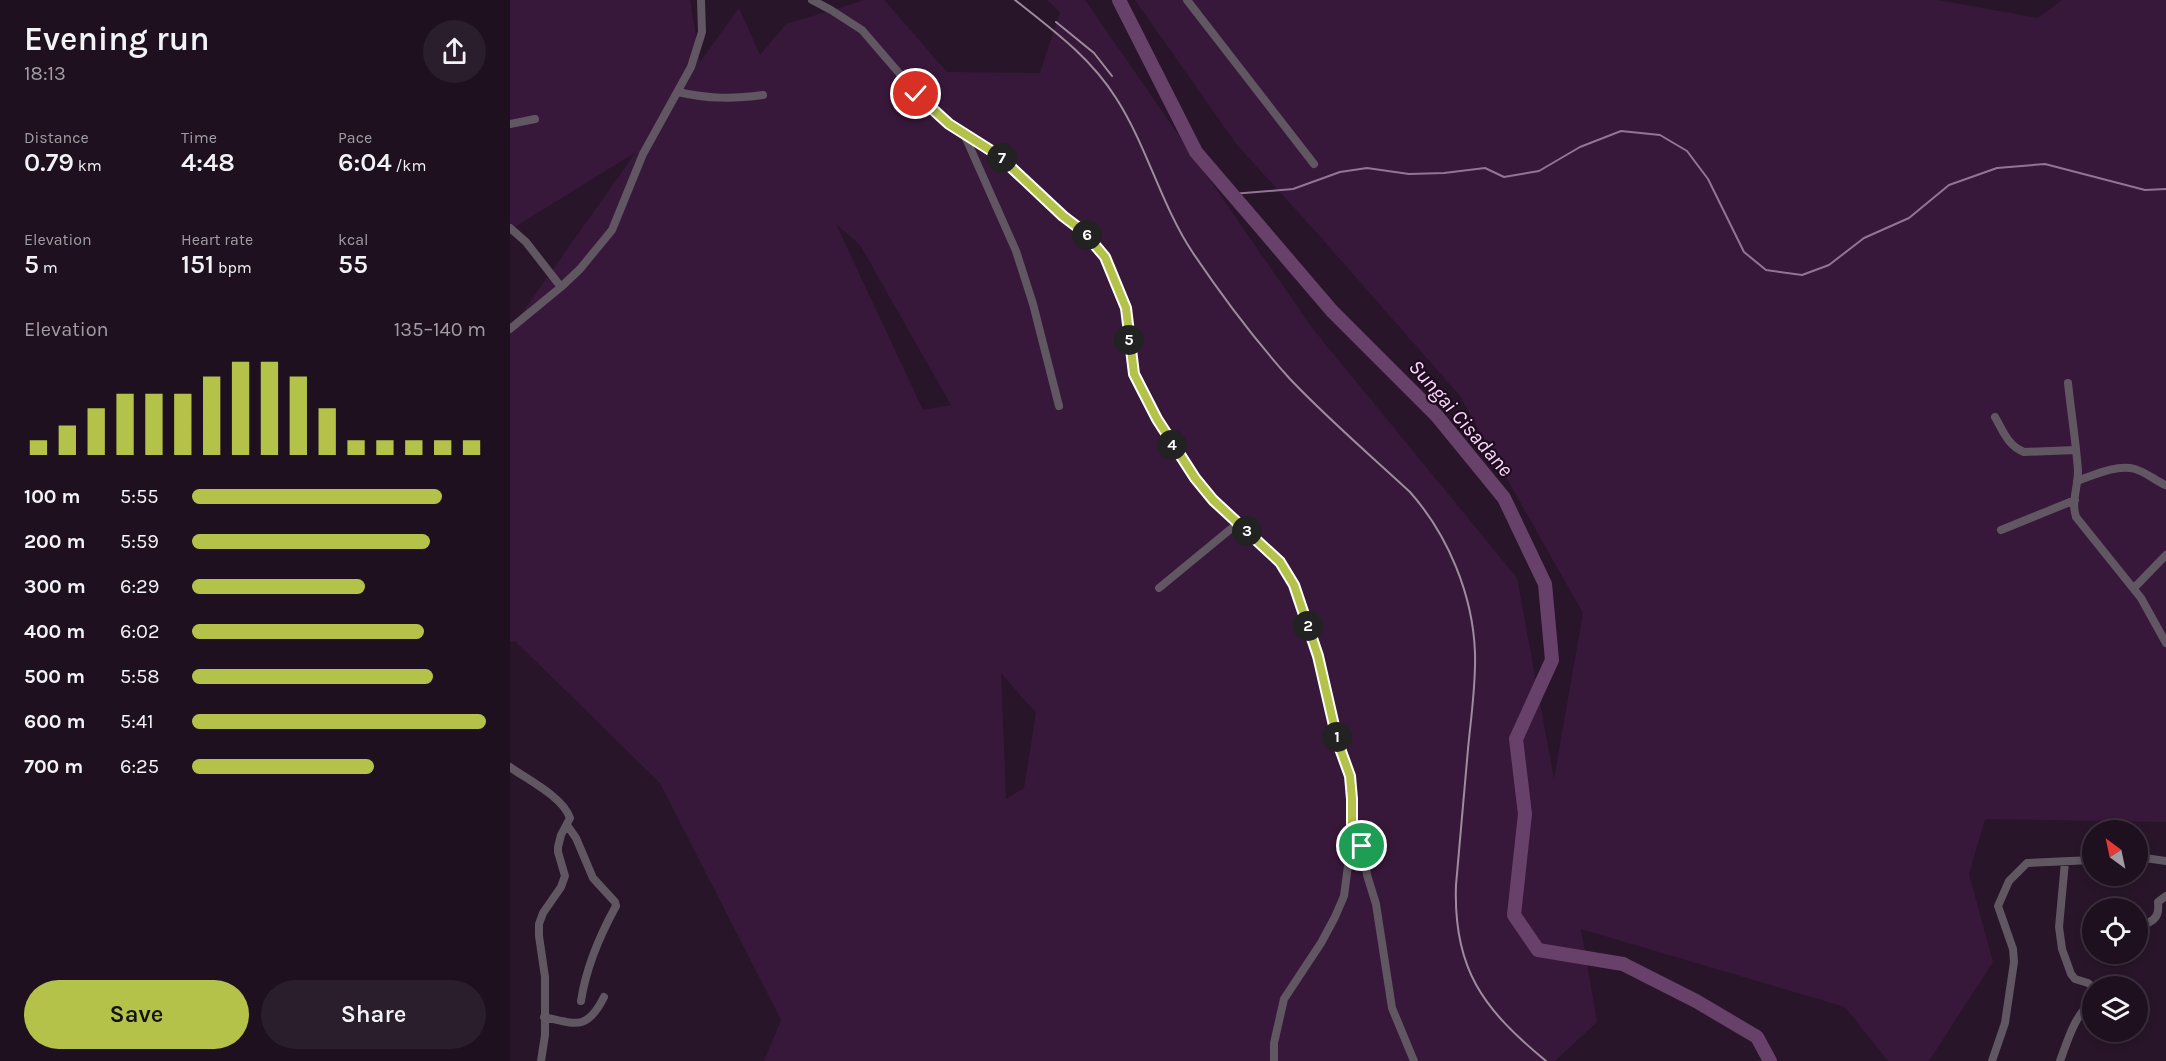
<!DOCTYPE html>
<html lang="en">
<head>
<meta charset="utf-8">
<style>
	:root { --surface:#1e101f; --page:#2b1e2c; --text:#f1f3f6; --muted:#a19da4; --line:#3c303d; --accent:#b5c249 }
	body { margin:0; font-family:Karla,sans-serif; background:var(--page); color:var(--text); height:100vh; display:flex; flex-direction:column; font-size:22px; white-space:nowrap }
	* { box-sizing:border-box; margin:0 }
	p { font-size:20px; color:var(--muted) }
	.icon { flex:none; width:33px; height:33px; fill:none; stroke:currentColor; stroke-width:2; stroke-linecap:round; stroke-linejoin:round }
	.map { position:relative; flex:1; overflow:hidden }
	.sheet { display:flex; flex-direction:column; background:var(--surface); width:510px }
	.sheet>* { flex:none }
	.needle { width:39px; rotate:327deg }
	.tools { position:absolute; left:1572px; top:820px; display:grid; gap:12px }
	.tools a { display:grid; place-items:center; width:66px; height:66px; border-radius:50%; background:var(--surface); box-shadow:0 3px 9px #0003,0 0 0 2px var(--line); font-size:30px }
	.pin { position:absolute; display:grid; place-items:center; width:51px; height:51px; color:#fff; margin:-26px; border:3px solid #fff; border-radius:50%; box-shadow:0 2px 6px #0007 }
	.km { position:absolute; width:30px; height:30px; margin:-15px; border-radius:50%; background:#222; color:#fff; font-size:16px; line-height:30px; text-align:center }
	.round { display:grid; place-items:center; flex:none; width:63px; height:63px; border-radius:32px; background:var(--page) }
	.headline { display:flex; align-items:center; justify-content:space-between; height:102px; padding:0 24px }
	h1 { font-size:33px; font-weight:600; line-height:45px }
	.stats { display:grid; grid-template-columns:repeat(3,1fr); gap:9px; height:102px; padding:6px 24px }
	.stats div { display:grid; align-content:center }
	.stats b { font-size:26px; font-weight:600 }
	.stats small { font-size:16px; font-weight:400 }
	.stats p { font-size:16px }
	.chart { height:168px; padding:12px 24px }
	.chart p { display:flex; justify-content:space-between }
	.chart svg { width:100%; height:108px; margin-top:6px; stroke:var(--accent); stroke-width:6 }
	.cta { display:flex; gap:12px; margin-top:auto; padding:12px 24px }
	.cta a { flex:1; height:69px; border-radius:36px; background:var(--accent); color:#111; font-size:24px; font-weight:600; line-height:69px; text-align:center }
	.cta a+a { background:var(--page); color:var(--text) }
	ul { padding:0 24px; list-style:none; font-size:20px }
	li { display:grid; grid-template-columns:96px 72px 1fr; align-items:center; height:45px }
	li i { height:15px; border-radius:8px; background:var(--accent) }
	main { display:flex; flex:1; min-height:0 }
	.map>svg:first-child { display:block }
</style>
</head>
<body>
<main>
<section class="sheet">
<div class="headline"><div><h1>Evening run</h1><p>18:13</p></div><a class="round"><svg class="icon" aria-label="share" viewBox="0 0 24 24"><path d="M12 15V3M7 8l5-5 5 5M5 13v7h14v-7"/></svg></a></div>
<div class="stats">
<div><p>Distance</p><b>0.79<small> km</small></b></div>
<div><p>Time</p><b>4:48</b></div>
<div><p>Pace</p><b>6:04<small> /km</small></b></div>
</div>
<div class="stats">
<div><p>Elevation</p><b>5<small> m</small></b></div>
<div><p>Heart rate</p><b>151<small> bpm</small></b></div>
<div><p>kcal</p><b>55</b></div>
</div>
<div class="chart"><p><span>Elevation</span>135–140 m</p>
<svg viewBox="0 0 160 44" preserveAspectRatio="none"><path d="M5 44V38M15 44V32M25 44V25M35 44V19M45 44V19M55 44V19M65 44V12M75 44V6M85 44V6M95 44V12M105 44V25M115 44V38M125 44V38M135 44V38M145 44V38M155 44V38"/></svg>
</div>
<ul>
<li><b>100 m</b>5:55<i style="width:85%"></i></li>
<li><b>200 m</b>5:59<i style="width:81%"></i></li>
<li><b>300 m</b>6:29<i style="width:59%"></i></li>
<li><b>400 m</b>6:02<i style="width:79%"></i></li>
<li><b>500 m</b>5:58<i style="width:82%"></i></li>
<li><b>600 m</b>5:41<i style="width:100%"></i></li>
<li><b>700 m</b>6:25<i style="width:62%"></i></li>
</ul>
<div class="cta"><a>Save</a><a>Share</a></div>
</section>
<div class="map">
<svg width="1656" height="1061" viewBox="0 0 1656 1061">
	<rect width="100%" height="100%" fill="#281529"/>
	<!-- green -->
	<path fill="#38183a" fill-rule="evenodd" d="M0 0H180L190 62 229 8 250 55 276 24 355 0H374L437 72 530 73 550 12 537 0H575L803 329 1007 578 1044 779 1073 613 950 396 807 233 727 145 625 0H1428L1528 18 1552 0H1656V822L1475 819 1459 874 1483 962 1419 1061H1378L1335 1007 1071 929 1087 1022 1045 1061H254L271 1020 150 783 5 641 0 642V330L126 152 0 230ZM326 224 350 245 441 405 413 410ZM491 673 526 713 514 788 496 799Z"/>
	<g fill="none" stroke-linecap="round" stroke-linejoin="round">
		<!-- stream -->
		<path stroke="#937495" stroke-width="2" d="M722 194 783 189 830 172 857 168 899 174 934 173 975 168 994 177 1029 171 1070 147 1111 131 1150 135 1177 151 1198 179 1234 252 1256 270 1292 275 1319 265 1354 238 1399 218 1439 185 1487 168 1535 164 1635 190 1656 189"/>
		<!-- river -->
		<path stroke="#68416a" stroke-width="14" d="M609 0 686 152 822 311 927 416 994 498 1035 584 1042 660 1006 739 1015 814 1004 915 1028 950 1113 964 1186 1001 1247 1037 1260 1061"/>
		<!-- street -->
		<path stroke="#615762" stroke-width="8" d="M302 0 321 10 352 30 420 109 439 124 488 155 553 217 585 243 600 265 612 296 618 327 624 374 647 419 685 478 703 500 770 562 784 585 808 656 828 743 840 776 842 799V835L834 896 825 917 811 943 774 999 764 1043V1061
			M677 0 804 164
			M168 92C198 99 223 99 253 95
			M0 124 25 119
			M454 134 506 251 523 304 549 406
			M0 228 16 242 51 287
			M0 329 51 287 70 269 102 230 133 154 181 67 192 32 191 0
			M1558 383C1561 412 1566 442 1568 471 1568 487 1561 502 1566 517L1631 598 1656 643
			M1485 417C1493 431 1498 446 1514 452L1566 450
			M1567 481C1584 475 1607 464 1625 469 1635 472 1645 480 1655 485
			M1491 530 1565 500
			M649 588 728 523
			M1624 588 1656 555
			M0 767C18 780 53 797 60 818L51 835 48 847V852L55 876 51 887 33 913 29 924V936L35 977V1035L31 1061
			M57 825 66 838 83 878 105 902 106 906C90 935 76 968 71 1001
			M842 835 852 846 855 858 857 875 866 904 882 1008 904 1061
			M1628 857 1656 861
			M1555 862 1549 927 1552 949 1561 974 1565 979 1578 983 1583 987
			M1638 923C1648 918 1649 912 1648 902L1656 896
			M34 1017C66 1024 77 1031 94 997
			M1482 1061 1495 1023 1504 962 1503 949 1488 906 1499 881 1517 863 1582 860
			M1550 1061C1558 1040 1564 1016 1582 1002"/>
		<!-- rail -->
		<path stroke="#9d8c9d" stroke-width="2" d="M505 0C543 30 580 57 606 98 637 146 651 205 683 253 712 296 745 340 780 379 818 419 860 455 900 492 938 535 963 595 965 653 966 685 961 717 958 749 954 794 950 839 946 885 943 969 973 1009 1036 1061
			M546 22 584 53 602 76"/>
	</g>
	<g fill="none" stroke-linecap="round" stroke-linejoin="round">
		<!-- route casing -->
		<g stroke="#fff" stroke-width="12">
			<path id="route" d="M406 94 439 124 488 155 553 216 574 232 595 257 616 308 624 374 647 419 685 478 703 500 770 562 784 585 808 656 828 743 840 776 842 799V835L852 846"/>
		</g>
		<!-- route -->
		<use href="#route" stroke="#b5c249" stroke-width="8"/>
	</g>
	<g text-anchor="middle" stroke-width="4.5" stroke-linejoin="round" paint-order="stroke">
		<!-- water labels -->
		<g font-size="21" font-style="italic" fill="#fcd6fd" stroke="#1e0c1f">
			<text transform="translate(951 418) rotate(49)" y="7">Sungai Cisadane</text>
		</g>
	</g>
</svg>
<div class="tools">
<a><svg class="needle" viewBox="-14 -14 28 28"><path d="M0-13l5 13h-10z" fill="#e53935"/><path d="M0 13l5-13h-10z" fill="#a19da4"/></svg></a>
<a><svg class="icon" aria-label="locate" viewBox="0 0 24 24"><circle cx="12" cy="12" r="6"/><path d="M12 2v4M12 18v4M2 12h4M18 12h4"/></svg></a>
<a><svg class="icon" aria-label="layers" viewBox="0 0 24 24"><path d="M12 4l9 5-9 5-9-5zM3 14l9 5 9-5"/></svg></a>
</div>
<div class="pin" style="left:852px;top:846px;background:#1e9e55"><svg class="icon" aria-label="arrive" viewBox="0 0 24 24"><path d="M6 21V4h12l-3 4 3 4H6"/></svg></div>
<div class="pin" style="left:406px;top:94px;background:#d93025"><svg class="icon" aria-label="check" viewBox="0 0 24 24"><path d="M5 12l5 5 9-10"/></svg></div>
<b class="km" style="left:827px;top:737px">1</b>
<b class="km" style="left:798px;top:626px">2</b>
<b class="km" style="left:737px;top:531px">3</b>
<b class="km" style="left:662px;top:445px">4</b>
<b class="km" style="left:619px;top:340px">5</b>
<b class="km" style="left:577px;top:235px">6</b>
<b class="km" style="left:492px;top:158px">7</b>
</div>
</main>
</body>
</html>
